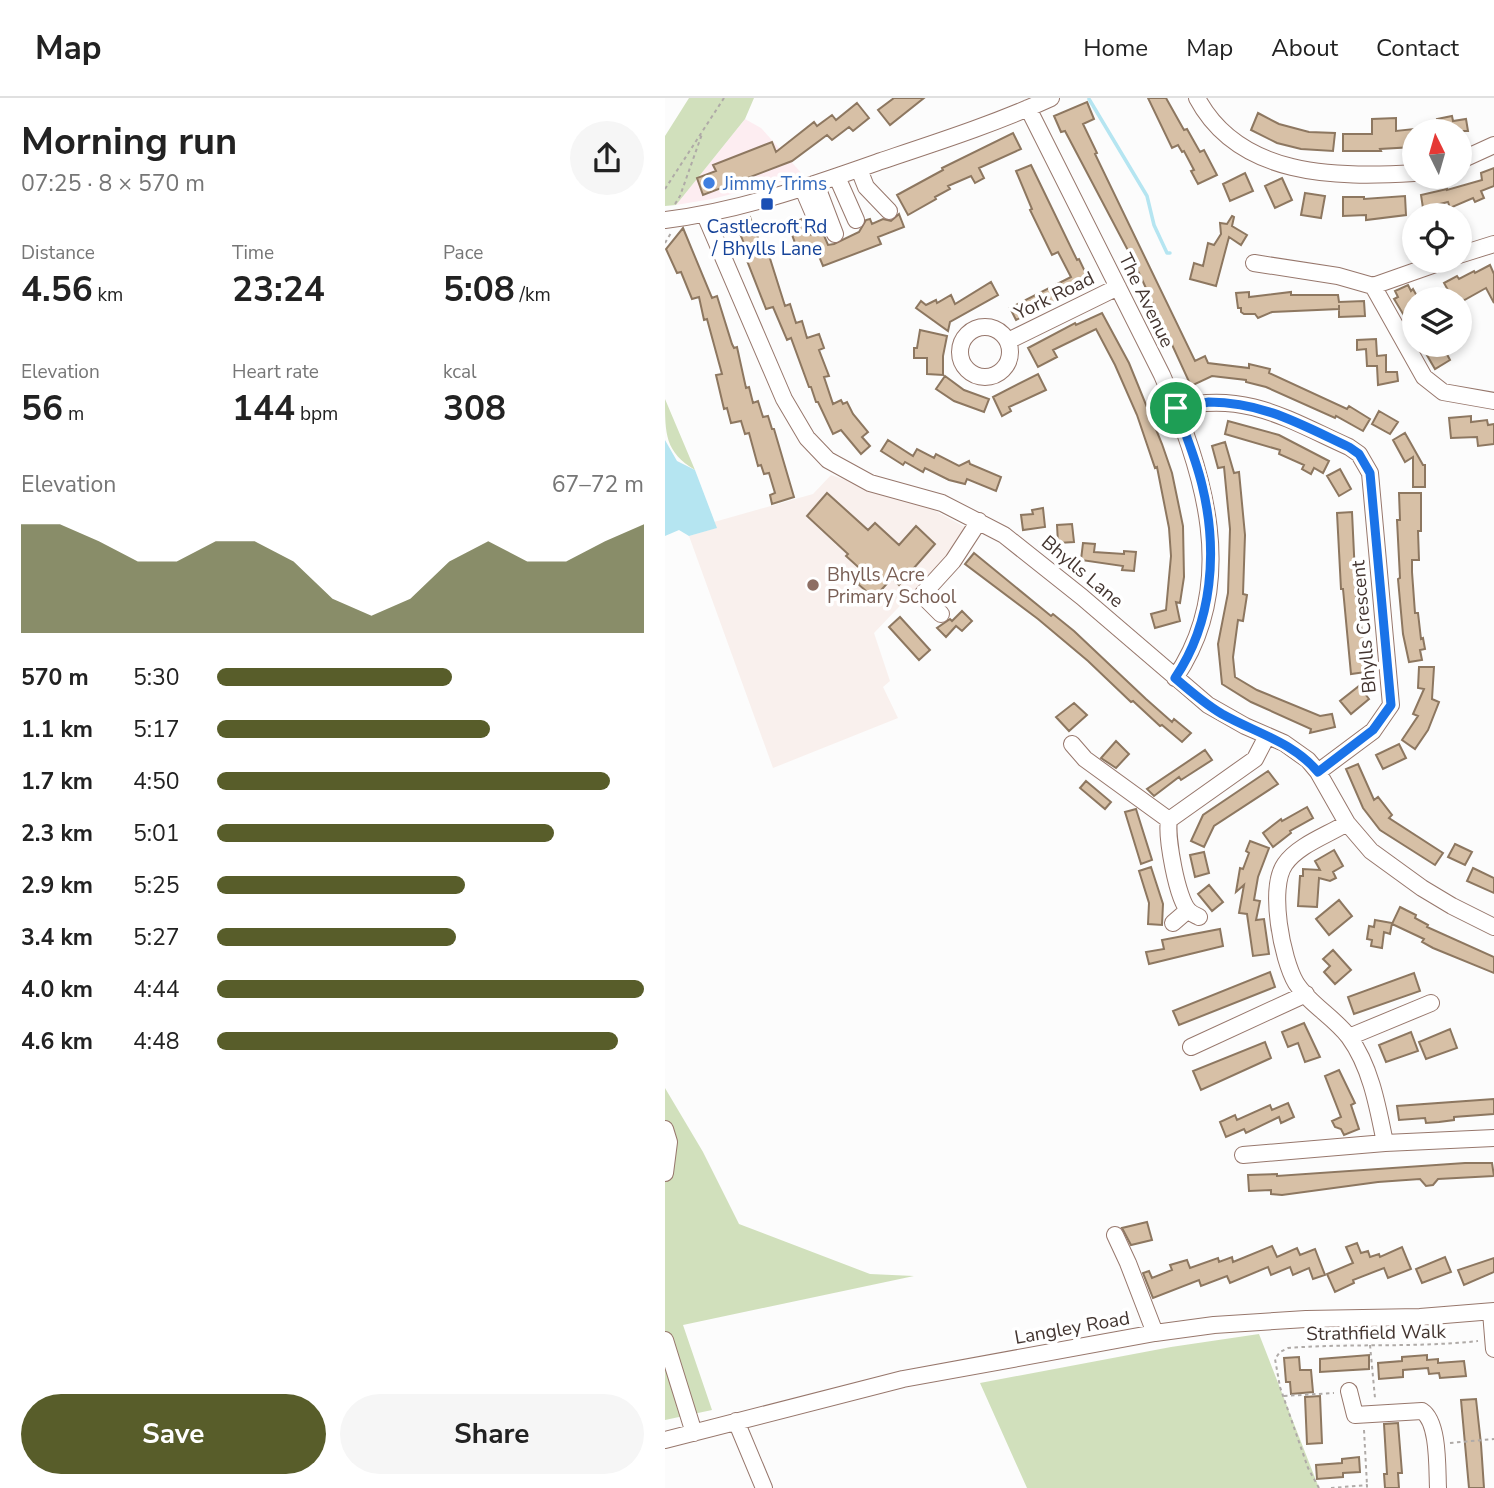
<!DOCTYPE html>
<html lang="en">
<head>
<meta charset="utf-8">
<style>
	:root { --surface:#fff; --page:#f6f6f6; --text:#222; --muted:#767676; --line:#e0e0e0; --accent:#585d2a }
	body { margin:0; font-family:"Nunito Sans",sans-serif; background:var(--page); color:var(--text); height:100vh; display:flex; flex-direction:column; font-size:26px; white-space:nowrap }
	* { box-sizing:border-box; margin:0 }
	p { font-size:23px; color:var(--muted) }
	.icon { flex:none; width:38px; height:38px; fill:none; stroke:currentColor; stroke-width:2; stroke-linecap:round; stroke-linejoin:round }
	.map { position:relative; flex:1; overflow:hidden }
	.drawer { display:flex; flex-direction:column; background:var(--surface); width:665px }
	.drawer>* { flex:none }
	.needle { width:46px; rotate:355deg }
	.fabs { position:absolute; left:737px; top:21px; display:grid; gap:14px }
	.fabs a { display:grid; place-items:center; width:70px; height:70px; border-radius:50%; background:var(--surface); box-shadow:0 4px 10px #0003; font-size:35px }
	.pin { position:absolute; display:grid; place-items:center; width:60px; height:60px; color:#fff; margin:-30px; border:4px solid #fff; border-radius:50%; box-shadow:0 2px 7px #0007 }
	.round { display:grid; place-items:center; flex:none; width:74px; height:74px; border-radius:37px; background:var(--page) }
	.summary { display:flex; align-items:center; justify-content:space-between; height:119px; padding:0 21px }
	h1 { font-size:38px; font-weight:700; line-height:52px }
	.metrics { display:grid; grid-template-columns:repeat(3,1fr); gap:10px; height:119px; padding:7px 21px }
	.metrics div { display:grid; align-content:center }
	.metrics b { font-size:35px; font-weight:700 }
	.metrics small { font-size:19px; font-weight:400 }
	.metrics p { font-size:19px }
	.chart { height:196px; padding:14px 21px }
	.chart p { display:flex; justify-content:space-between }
	.chart svg { width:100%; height:126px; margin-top:7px; fill:var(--accent); opacity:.7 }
	.cta { display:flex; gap:14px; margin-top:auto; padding:14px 21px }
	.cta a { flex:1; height:80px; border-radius:42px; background:var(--accent); color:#fff; font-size:28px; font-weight:700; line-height:80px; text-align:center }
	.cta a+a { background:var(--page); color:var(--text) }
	ul { padding:0 21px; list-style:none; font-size:23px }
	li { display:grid; grid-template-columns:112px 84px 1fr; align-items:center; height:52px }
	li i { height:18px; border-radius:9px; background:var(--accent) }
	header { display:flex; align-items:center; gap:42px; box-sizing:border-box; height:98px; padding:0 35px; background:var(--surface); border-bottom:2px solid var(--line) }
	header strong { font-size:33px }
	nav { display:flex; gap:38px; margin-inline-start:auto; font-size:24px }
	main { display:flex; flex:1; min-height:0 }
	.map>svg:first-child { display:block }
</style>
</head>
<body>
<header>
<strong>Map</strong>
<nav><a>Home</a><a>Map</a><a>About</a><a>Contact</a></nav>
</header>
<main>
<section class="drawer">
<div class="summary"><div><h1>Morning run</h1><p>07:25 · 8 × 570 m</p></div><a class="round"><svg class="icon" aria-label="share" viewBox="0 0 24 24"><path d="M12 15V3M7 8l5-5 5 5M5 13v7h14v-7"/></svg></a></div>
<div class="metrics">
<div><p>Distance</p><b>4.56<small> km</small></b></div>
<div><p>Time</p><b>23:24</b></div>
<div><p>Pace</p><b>5:08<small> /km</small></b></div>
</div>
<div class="metrics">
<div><p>Elevation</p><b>56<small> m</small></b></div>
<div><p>Heart rate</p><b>144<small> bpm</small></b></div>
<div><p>kcal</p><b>308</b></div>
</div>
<div class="chart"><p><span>Elevation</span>67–72 m</p>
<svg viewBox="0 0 160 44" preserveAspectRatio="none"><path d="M0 44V6L10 6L20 12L30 19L40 19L50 12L60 12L70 19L80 32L90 38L100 32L110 19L120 12L130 19L140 19L150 12L160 6V44z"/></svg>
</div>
<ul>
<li><b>570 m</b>5:30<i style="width:55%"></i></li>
<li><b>1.1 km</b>5:17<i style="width:64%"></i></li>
<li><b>1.7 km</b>4:50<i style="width:92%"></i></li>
<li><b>2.3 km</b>5:01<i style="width:79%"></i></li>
<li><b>2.9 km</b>5:25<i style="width:58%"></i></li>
<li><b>3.4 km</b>5:27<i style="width:56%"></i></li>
<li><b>4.0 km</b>4:44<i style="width:100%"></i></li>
<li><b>4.6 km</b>4:48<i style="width:94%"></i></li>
</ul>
<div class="cta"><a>Save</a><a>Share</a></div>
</section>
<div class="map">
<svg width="829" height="1390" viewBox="0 0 829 1390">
	<rect width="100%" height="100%" fill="#fcfcfc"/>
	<!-- commercial -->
	<path fill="#fdedf1" d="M80 21 96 30 139 78 47 101 11 107Z"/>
	<!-- built -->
	<path fill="#f9f0ed" d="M166 377 265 410 300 429V440L209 535 225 583 218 589 233 620 108 670 24 438 51 430 49 424 148 396Z"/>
	<!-- green -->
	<path fill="#d1e0bc" d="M24 0H89L80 21 11 107 0 108V38Z
		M0 301 30 372C0 354 0 336 0 301Z
		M0 990 38 1054 74 1126 205 1176 249 1178 18 1227 47 1312 0 1322Z
		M594 1236 654 1390H362L315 1285 506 1249Z"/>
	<!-- water -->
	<path fill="#b5e5f1" d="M0 342 12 363 30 372 52 430 24 438 14 432 0 438Z"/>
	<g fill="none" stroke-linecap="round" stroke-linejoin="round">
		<!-- stream -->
		<path stroke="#b5e5f1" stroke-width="3.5" d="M424 1 482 98 489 127 502 155H505"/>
	</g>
	<!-- building -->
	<path fill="#d7c0a6" stroke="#8d7760" stroke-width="2" d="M229 0H259L225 27 213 12Z
		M483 0H501L519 32 522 31 535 54 539 52 552 77 533 86 526 73 529 72 519 53 517 54 513 47 507 50Z
		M422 4 429 21 418 26 432 55 430 56 530 263 540 258 543 265 584 270V266L605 271 604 275 682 311 684 308 705 321 698 333 671 318 670 320 601 289 581 284V282L547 278 526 288 468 162 400 33 396 34 389 18Z
		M192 5 204 20 188 33 184 29 167 42 162 37 127 63 38 97 32 80 51 73 48 67 107 44 111 54 149 24 152 28 167 17 171 22Z
		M593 15 614 26 644 34 670 35 668 53 636 51 612 45 586 32Z
		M787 18 788 23 801 21 803 33H774L772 21Z
		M731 20V33L749 31V49L715 51 716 53H678V36H707V21Z
		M348 35 356 51 314 70 319 80 310 85 306 78 283 88 285 91 270 99 271 101 243 117 232 97 278 72 277 70Z
		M366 67 412 162 414 161 424 182 396 196 398 199 351 222 345 210 406 179 393 154 387 157 365 112 367 111 351 73Z
		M829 70V88L816 93 819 100 810 104 808 100 785 110 783 104 758 110 756 97 782 91V92L817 82 816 75Z
		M580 75 588 93 565 103 558 86Z
		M617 80 627 102 610 110 600 88Z
		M640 95 660 98 656 120 636 117Z
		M740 98 741 117 701 122V117L678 118V99H699V101Z
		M234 116 239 129 213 139 216 146 158 168 149 146 133 153 123 126 137 121 143 137 158 135 163 147 169 146 194 134 201 122 205 121 207 126 218 121 226 123Z
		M567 118 569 119 567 128 582 137 576 147 564 139 551 188 525 181 529 165 538 168 543 145 549 147 556 136 555 125 562 126Z
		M85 119 98 153 102 151 120 208 125 206 131 225 137 223 142 240 154 236 159 250 154 252 164 278 159 279 168 306 176 302 178 306 182 304 188 316 203 334 197 339 205 348 196 356 176 332 168 336 153 304H151L146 289H144L126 240 122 242 108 209 101 211 81 160 84 159 71 125Z
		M18 130 47 200 52 198 67 246 69 250 72 249 81 290 84 289 88 305 93 303 98 319 103 318 107 331H109L129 399 107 406 105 397 110 395 104 375 99 376 96 367 93 368 84 335 80 336 76 323 66 325 62 310 59 311 51 277 57 276 42 221 39 222 34 199 27 201 16 174 12 175 1 151Z
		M825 167 829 176V205L821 190 794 205V201H788L779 185 792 178 794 181 809 173 810 175Z
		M326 184 333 197 285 224 283 233 251 210 256 203 261 207 271 202 272 205 286 197 290 206Z
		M743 187 746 193 748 191 753 200 749 201V234L729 201 733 199 730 193Z
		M584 194V199L626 194V197H673L674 204 699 203 700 218 674 219V207V211L607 214 593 220 590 216H579L576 214V210H573L571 195Z
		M437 215 464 265 497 346 507 375 518 428 519 479 515 505 511 504 515 523 490 530 486 516 501 512 506 458 504 430 492 369 490 370 472 317 450 267 431 231 388 252 392 259 373 269 363 250 410 225 411 227Z
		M255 232 282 238 278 258V277L262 276V260H249V250H252Z
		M711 241 712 258 721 257V274H732L733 283 713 287 712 268H702L701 251 692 252V242Z
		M756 247H777L785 262 770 271Z
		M373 276 381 292 344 309 346 313 337 318 328 299Z
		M280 278 299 292 324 301 319 314 289 303 271 291Z
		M714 313 733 324 725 336 707 326Z
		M806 318V324L822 322 823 327 829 326V346L813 348 812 339 786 340 784 320Z
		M563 323 614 337 664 363 658 375 649 370 646 376 637 371 639 367 614 356 615 352 560 336Z
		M740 335 758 367H760V389H748V359L740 364 728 342Z
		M223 342 248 358 252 351 269 360 271 356 294 368 304 363 305 366 336 379 331 393 302 381 300 386 284 382 260 370 258 374 240 364 238 367 216 353Z
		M560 344 569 375 574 374 580 437 578 496 582 497 578 523 573 522 568 559 570 579 592 592 655 618 667 616 670 629 645 635 646 631 586 604 557 586 553 546 563 495 565 431 559 369 553 370 547 348Z
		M675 371 686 391 674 398 662 378Z
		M162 395 203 432 210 425 234 447 251 428 270 446 234 487 227 480 209 500 193 486 201 476 181 458 183 456 142 418Z
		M734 395H756V433H753L754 462H747V474L750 515H753L756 541 758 540 760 551 755 552 757 562 744 564 738 536 733 481 735 480 732 422H735Z
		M378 410 380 429 358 432 356 417 368 416 367 412Z
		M687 414 691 498 693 497 701 574 686 576 678 491H676L672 415Z
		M407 426 409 444 393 445 392 427Z
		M418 445 430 446 429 454 459 456V453L471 454 469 473 457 472 458 468 416 462Z
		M309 455 386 518 388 516 409 533 481 601 507 624 509 621 526 635 517 644 497 627 495 628 468 603 466 604 423 563 373 521 300 466Z
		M297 513 307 523 297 533 291 528 281 539 272 530 285 521 287 523Z
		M235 519 265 552 254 562 224 529Z
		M754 569H769L767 601 774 604 763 632 750 651 737 642 753 618 748 616 759 591 753 590Z
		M694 588 704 601 686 616 675 603Z
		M409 605 422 617 404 633 391 619Z
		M451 643 464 656 451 670 436 660Z
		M734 646 741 660 718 671 711 657Z
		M540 652 547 662 516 682 514 679 489 698 482 691Z
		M693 666 709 702 713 699 727 717 724 720 778 755 770 767 715 732 698 710 681 671Z
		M603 673 613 686 549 728 539 749 526 743 538 717Z
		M421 683 446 704 440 711 415 690Z
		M642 709 648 720 625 733 626 735 608 749 598 735 616 721 617 723Z
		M471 711 487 762 476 766 460 714Z
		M585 743 604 750 593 779 589 802 595 803 591 822 599 821 604 856 588 858 582 816 574 815 579 787 571 794 575 770 578 771 584 755 581 753Z
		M790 746 807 754 800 767 783 759Z
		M669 752 678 768 668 774 671 780 665 783 654 780 652 809 633 808 635 778H638V771L655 772 650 763Z
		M539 754 544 775 530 779 525 757Z
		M486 769 498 806 497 827 483 826 484 805 474 773Z
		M808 770 829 780V795L802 783Z
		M544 787 558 804 547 813 533 796Z
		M674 802 687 818 664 837 651 821Z
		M735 809 751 817 750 820 763 827 762 829 829 859V875L768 850 757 844 759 841 727 826Z
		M710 822 727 825 725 836 719 834 717 850 706 848 707 842 702 841 704 828 709 829Z
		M555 831 558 848 484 866 481 854 499 851 497 842Z
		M668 852 686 872 670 886 659 874 665 868 658 861Z
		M605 874 610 889 514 927 508 913Z
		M749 875 755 893 689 916 683 899Z
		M639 925 655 959 640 964 633 945 623 949 617 934Z
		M785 931 792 950 761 961 754 944Z
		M746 934 753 953 721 964 714 947Z
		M600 944 606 960 536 992 528 973Z
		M674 972 690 1005 686 1007 694 1031 679 1037 676 1031 670 1029 667 1023 676 1019 660 978Z
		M829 1001V1016L789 1019V1022L774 1024 761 1025 760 1020 734 1022 732 1008Z
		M623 1005 629 1019 616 1025 614 1019 581 1035 579 1031 561 1039 555 1024 570 1017 572 1022 605 1007 607 1012Z
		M800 1065H827L829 1078 773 1081 768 1087 761 1088 755 1081 713 1084 617 1097 606 1096V1092L584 1093 583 1077 612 1076V1078Z
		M482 1124 487 1142 466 1147 457 1130Z
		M692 1145 696 1155 703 1153 705 1159 714 1156 715 1159 737 1149 746 1171 723 1180 719 1170 688 1182 689 1185 670 1194 662 1176 688 1165 681 1149Z
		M607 1148 612 1159 632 1150 635 1157 650 1151 660 1177 648 1181 644 1170 628 1177 625 1169 606 1177 603 1169 565 1185 562 1178 536 1188 534 1182 488 1200 478 1175 484 1173 487 1180 507 1172 505 1167 522 1162 525 1170 553 1160 554 1164 567 1159 568 1164Z
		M780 1159 786 1174 757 1185 751 1171Z
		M829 1160V1174L799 1187 793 1172Z
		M704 1257V1271L655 1274V1261Z
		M762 1257V1262L773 1261V1265L799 1263 801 1278 775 1280 774 1275 764 1276 763 1270 738 1272V1279L714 1281 713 1265 737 1263V1259Z
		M634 1259 635 1272H646L648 1294 626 1296 625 1284H621L619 1260Z
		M655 1298 657 1345 642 1346 640 1299Z
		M811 1301 816 1346 819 1390H804L796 1302Z
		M733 1325 737 1375H733L734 1390H720L719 1376H722L719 1326Z
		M694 1359 695 1374 678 1375V1379L652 1381 651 1367 677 1365V1361Z"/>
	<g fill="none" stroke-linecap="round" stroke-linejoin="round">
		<!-- minor casing -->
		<g stroke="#97776c" stroke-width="18">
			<path id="minor" d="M532 0C574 79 671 80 749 75
				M363 10 497 277C539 373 575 485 510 580
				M794 63 829 47
				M194 71 201 89 224 113
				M172 79 191 122
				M151 86 170 136
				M138 91 153 126
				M40 117 119 301 142 340 163 362 205 385 277 405 339 437 417 499 543 607 580 628 619 645 643 662 653 674 682 725 706 753 757 790 787 808 829 829
				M0 122C75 113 145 88 216 63 273 44 332 25 386 0
				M794 157 829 146
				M589 165 673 178 708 188 779 163
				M708 188 759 279 778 294 829 303
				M295 254a25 25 0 1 1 50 0a25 25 0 1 1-50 0Z
				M343 243 453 189
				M511 310C579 292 624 322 684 349L694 356 705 375 726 607 708 633 653 674
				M276 516 257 497 288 463 314 423
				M407 646 420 661 504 722
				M682 725C663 737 633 747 620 766 603 790 617 861 631 885 644 906 669 919 684 939 706 969 713 1010 720 1045
				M534 819C530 817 527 816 524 813 512 802 501 738 504 722L590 661 602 638
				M508 825 523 812
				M684 939 766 905
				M526 949 641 896
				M0 1031 4 1044 0 1075
				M578 1057 720 1045 829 1040
				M450 1137 463 1165 490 1235
				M826 1214 829 1251
				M0 1242 29 1335
				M684 1293 690 1317 757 1313C774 1324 772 1370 773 1390
				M71 1323 99 1390
				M0 1342 238 1281 490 1235 549 1227 641 1221 755 1219 829 1213"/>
		</g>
		<!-- path -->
		<path stroke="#afaaa7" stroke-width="2" stroke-dasharray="3.5 3.5" stroke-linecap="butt" d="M0 91 59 0
			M10 106 15 98 37 36
			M0 145 6 135
			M705 1247 710 1300
			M619 1298 669 1295
			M699 1332 702 1387
			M785 1345 829 1341
			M654 1390 643 1370 615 1289 610 1261 615 1254 623 1250C686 1245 750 1250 813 1243
			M666 1390 702 1387V1390"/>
		<!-- minor -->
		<use href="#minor" stroke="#fff" stroke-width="16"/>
	</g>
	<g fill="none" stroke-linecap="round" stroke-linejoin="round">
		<!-- route casing -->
		<g stroke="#fff" stroke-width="14">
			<path id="route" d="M544 304C598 304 637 327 684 349L694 356 705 375 726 607 708 632 653 674C628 644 591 635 557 616 540 606 525 593 510 580 548 524 553 452 537 387 531 361 520 335 511 310Z"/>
		</g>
		<!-- route -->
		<use href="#route" stroke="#1a73e8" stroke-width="9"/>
	</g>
	<!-- markers -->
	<circle fill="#3f7fe0" stroke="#fff" stroke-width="2.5" cx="44" cy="85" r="7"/>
	<rect fill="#1a4fb4" stroke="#fff" stroke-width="2.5" x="95" y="99" width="14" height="14" rx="3.5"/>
	<circle fill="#8d6e63" stroke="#fff" stroke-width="2.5" cx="148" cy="487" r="7"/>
	<g text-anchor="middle" stroke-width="7" stroke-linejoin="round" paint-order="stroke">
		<!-- shop labels -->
		<g font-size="19" fill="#366cbe" stroke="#fff" text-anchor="start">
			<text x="58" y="92">Jimmy Trims</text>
		</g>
		<!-- transit labels -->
		<g font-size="19" fill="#164399" stroke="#fff">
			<text x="102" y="135">Castlecroft Rd<tspan x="102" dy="22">/ Bhylls Lane</tspan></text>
		</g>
		<!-- street labels -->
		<g font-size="19" fill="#433530" stroke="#fff">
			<text transform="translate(389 197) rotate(-26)" y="7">York Road</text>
			<text transform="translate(482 202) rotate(64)" y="7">The Avenue</text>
			<text transform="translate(418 473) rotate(40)" y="7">Bhylls Lane</text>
			<text transform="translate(698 529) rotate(-95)" y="7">Bhylls Crescent</text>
			<text transform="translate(407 1229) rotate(-10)" y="7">Langley Road</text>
			<text transform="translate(711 1234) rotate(-1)" y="7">Strathfield Walk</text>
		</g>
		<!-- education labels -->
		<g font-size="19" fill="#785e54" stroke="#fff" text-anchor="start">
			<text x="162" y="483">Bhylls Acre<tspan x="162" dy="22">Primary School</tspan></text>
		</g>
	</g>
</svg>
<div class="fabs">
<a><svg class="needle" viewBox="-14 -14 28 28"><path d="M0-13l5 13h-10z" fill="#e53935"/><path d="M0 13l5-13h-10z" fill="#767676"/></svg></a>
<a><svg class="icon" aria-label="locate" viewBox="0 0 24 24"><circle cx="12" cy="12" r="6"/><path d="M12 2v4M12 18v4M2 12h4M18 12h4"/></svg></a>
<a><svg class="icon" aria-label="layers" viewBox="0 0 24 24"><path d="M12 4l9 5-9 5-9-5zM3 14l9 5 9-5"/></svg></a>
</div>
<div class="pin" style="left:511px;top:310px;background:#1e9e55"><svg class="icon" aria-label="arrive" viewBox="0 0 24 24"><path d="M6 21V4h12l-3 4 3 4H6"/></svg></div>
</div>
</main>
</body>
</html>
